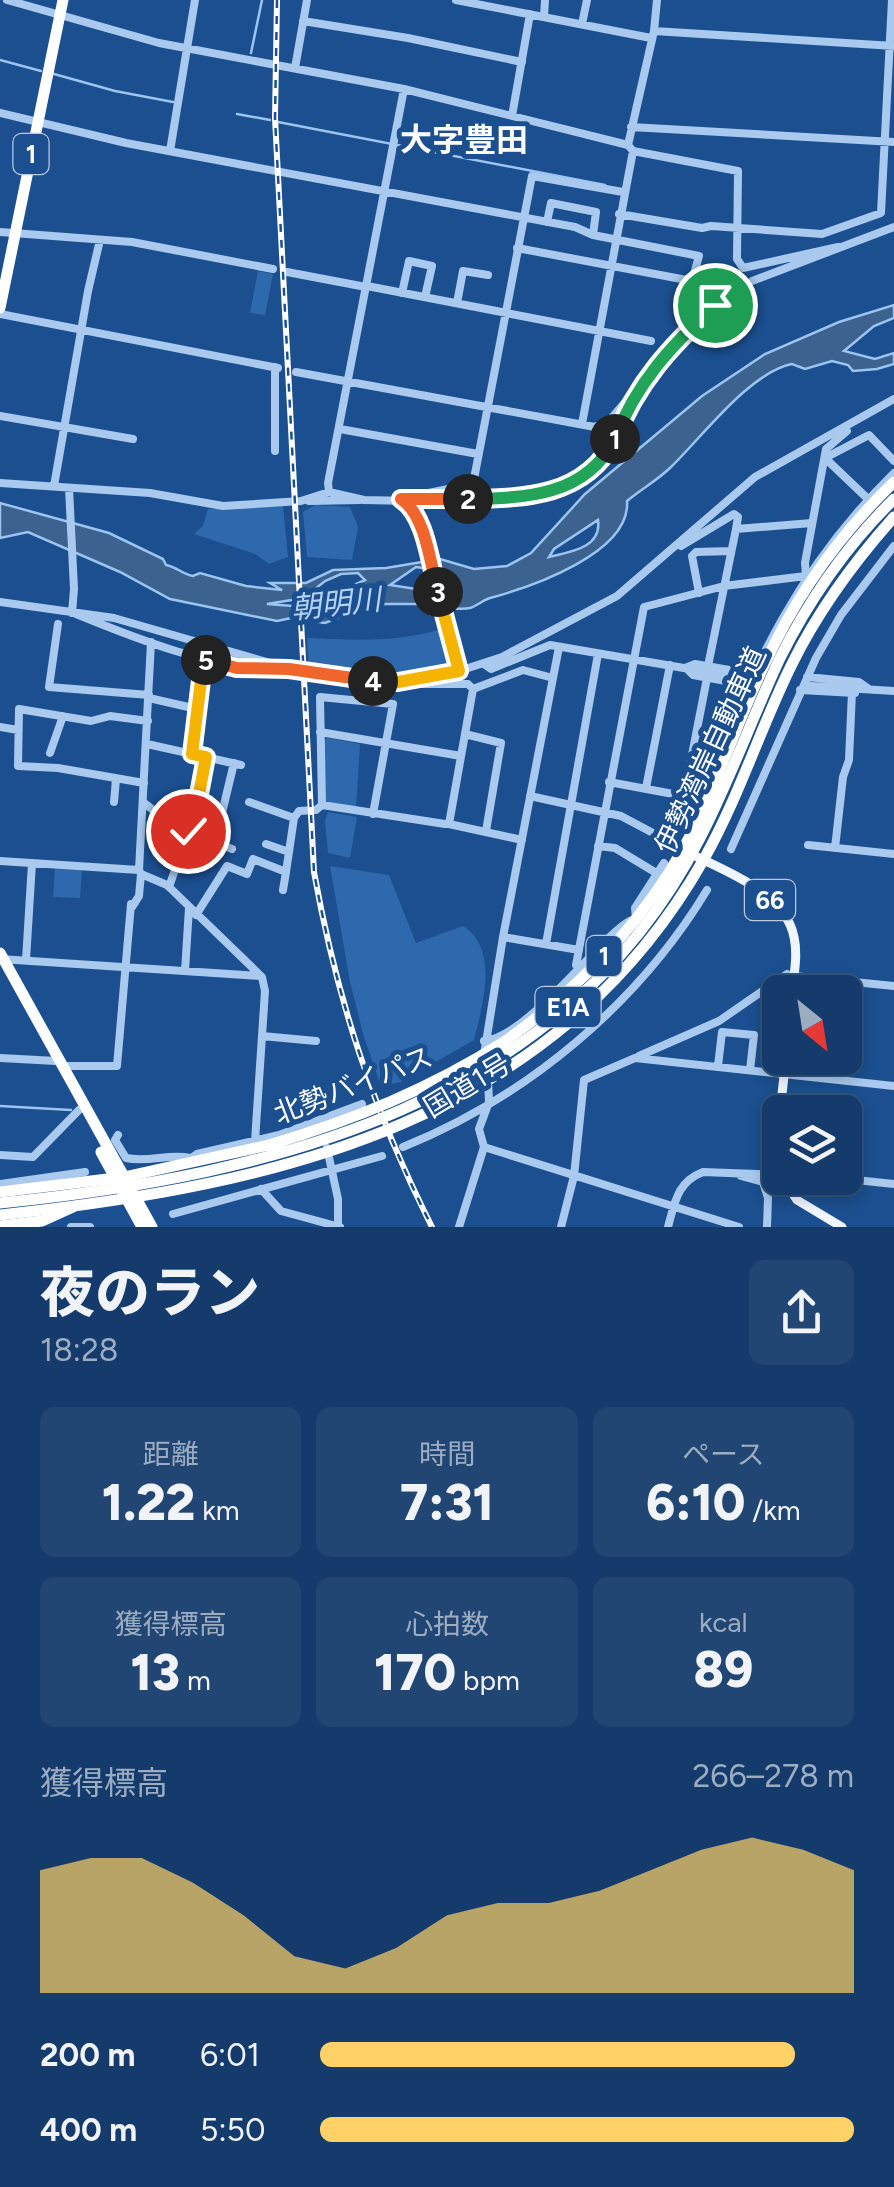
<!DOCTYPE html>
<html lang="ja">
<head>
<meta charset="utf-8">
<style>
	:root { --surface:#143b6b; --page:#214673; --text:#f1f3f6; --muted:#9dadc1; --line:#33557e; --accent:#ffd166 }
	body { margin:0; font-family:Figtree,"Noto Sans JP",sans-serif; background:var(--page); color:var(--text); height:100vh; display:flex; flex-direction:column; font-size:38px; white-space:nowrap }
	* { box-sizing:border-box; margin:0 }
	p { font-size:32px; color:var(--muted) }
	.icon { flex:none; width:55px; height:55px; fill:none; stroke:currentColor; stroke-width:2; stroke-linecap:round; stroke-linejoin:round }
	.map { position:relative; height:1227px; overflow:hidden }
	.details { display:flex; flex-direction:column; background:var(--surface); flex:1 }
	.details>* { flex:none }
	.needle { width:65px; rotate:150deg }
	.fabs { position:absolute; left:762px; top:975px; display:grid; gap:20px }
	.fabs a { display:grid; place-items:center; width:100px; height:100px; border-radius:15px; background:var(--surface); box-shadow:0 5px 15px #0003,0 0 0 2px var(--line); font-size:50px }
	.pin { position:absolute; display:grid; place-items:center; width:85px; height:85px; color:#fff; margin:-42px; border:5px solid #fff; border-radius:50%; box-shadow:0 2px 10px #0007 }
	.km { position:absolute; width:50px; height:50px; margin:-25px; border-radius:50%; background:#222; color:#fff; font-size:28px; line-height:50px; text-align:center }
	.round { display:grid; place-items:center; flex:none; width:105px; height:105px; border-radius:15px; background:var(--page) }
	.head { display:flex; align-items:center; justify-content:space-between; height:170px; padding:0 40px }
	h1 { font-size:55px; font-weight:800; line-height:75px }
	.figures { display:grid; grid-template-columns:repeat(3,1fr); gap:15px; height:170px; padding:10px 40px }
	.figures div { display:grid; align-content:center; border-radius:15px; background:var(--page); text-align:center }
	.figures b { font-size:50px; font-weight:800 }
	.figures small { font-size:28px; font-weight:400 }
	.figures p { font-size:28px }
	.chart { height:280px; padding:20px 40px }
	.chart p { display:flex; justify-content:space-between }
	.chart svg { width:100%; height:180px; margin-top:10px; fill:var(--accent); opacity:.7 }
	ul { padding:0 40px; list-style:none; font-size:32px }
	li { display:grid; grid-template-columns:160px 120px 1fr; align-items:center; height:75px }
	li i { height:25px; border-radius:12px; background:var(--accent) }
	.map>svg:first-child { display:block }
</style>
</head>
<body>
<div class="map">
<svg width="894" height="1227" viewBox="0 0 894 1227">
	<rect width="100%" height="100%" fill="#1b4f8f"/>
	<!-- green -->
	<path fill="#2e69ad" d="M258 271 273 274 265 315 250 313Z
		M315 505 350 507 358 527 352 560 307 557 303 512Z
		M283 506 288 557 269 564 255 554 194 534 203 526 208 509Z
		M444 628 454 662 451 668 383 676 309 670 307 638C354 640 398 643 444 628Z
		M327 738 360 744 356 808 325 802 324 741Z
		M328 812 357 817 350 858 328 853 325 821Z
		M330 866 389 875 416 943 463 926C500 949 482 1007 474 1040L401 1082 381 1086 364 1037 350 982Z
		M55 869 82 870 80 898 53 897Z"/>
	<!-- water -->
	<path fill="#3c6290" stroke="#9cc4f0" stroke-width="2.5" fill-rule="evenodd" d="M894 305V318L874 326 844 351 875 359 894 353V364L877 369 853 371 848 365 832 361 805 369 792 364C750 372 702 437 671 467 658 480 641 489 627 501 631 553 531 587 490 598 483 600 477 606 470 608 461 610 448 608 439 607L430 614 421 604H385L353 612 325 623 291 618 277 621 170 599 120 572 28 532 0 538V503L109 533 163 559 166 565C177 567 182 574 193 576L200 573 246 586 282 590 270 583H306L333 570 386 568 440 559 474 569 507 566 531 553 585 494 702 396 765 354 839 322ZM598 520C602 548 570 552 549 557L554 549ZM416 567 437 570 444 577 416 589 390 585ZM358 573 365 580 322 600 308 602 306 607 267 604 304 598 325 581 341 574Z"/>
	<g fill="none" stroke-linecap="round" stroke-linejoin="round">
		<!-- stream -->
		<path stroke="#9cc4f0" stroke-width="2.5" d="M251 53 262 0
			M0 60 41 71
			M54 74 115 91 173 102
			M237 114 270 120
			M278 122 605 185
			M0 1106 71 1110"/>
		<!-- minor -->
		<path stroke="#a9c9ee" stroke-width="8" d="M7 0 159 43 404 89 628 145 633 151 738 171 737 259 743 268 838 247
			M456 0 651 38
			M544 17 545 0
			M303 21 408 38 522 62
			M582 24 587 0
			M654 31 894 46
			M295 68 307 0
			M0 113 126 143 575 227 593 235 699 256 692 281 517 248
			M512 116 530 14
			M631 127 894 142
			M628 145 654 31 657 0
			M170 151 195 0
			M619 214 702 228 711 226 822 234 881 213 892 0
			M547 222 551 203 596 212 593 235
			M0 232 132 242 273 269
			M287 272 366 287
			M367 286 651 341
			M402 293 409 261 432 266 425 297
			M457 303 463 271 488 275
			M0 314 278 368
			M296 372 595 427 609 421 626 401
			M0 416 133 439
			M582 424 633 151
			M340 429 478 454
			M275 451V367
			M825 458 869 435 894 461
			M825 458 868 499
			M0 483 150 493 223 506 301 501 329 492 364 500 412 501 546 494 578 479 604 456 632 397 658 362 715 305 752 281 894 227
			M54 486 88 291 100 240
			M69 488 74 589 72 613
			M329 492 328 483 404 89
			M409 497 468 485 474 479 532 176 623 192
			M309 501 360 500
			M404 501 418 523 459 671
			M681 546 734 514 738 517 736 529
			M806 575 805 563 826 449 847 431
			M699 593 692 556 696 552 731 551
			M0 602 114 618 312 675 389 682 459 671 502 657 617 596 755 477 894 399
			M76 614C142 641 211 668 283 671
			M58 624 49 687 149 695
			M484 664 491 669 550 645 742 678
			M708 666 736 529 812 523
			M685 668 695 664 752 674
			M686 668 693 675 748 685
			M807 677 859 682 869 689
			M410 684H468L473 689 523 670 553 678
			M811 686 894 691
			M800 690 855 693
			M149 698 197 709
			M0 727 18 730
			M320 732 461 756
			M465 734 501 743 486 831
			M147 744 241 765
			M50 753 63 716
			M191 754 205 659
			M609 782 684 796 702 803
			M144 783 58 768 18 766 19 709 91 721 110 716 148 721
			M646 788 670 665
			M530 796 621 816 683 849
			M684 796 707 678
			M114 802 116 779
			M144 803 173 825 232 849
			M701 807V794C755 667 793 573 894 473
			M196 810 221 817 234 763
			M373 814 393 704 320 697 322 805 445 824H449L522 840
			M294 818 299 811 316 810 322 805
			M449 824 473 689
			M266 844 289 852
			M808 845 894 854
			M598 846 615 848 658 874
			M835 848 843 777 849 760 852 692
			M731 849 816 658 841 615 894 546
			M0 861 139 870 141 874 167 885 262 977 265 991 255 1141
			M139 870 151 642
			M169 887 196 810 206 757
			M283 890 286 872
			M132 907 139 896 141 874
			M196 915 227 866 247 874 253 859 286 872 294 818 249 802
			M503 937 579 950
			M546 944 598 654
			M0 959 260 976
			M26 960 32 863
			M185 971 189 908
			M579 971 576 965 644 607 724 586 806 576
			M794 976 894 986
			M262 1036 316 1041
			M484 1041C533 1036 613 919 636 919L635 908 664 863
			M484 1055 503 937 559 647
			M639 1056 719 1021 787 974
			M0 1058 56 1061
			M62 1066H117L131 904
			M718 1066 722 1032 754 1035 750 1070
			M118 1135 115 1140 126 1158C148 1163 170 1153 190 1158
			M403 1147C527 1097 638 1004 707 890
			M484 1147 739 1227
			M327 1148 338 1199V1227
			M0 1155 33 1157 79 1110
			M190 1159 197 1154 279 1135 362 1104
			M741 1176 763 1182 768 1198 767 1227
			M837 1178 894 1184
			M0 1184 85 1172
			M261 1189 281 1211 340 1227
			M173 1214 382 1156
			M71 1227H90
			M459 1227 484 1147 479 1129 489 1102 488 1079
			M561 1227 574 1176 584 1080 635 1058 894 1086
			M668 1227C675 1202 677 1182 703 1172L780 1175"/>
		<!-- major -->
		<path stroke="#f0f6ff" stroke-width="9" d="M685 851C722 870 785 891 794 937 798 955 794 974 792 992
			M780 1174 778 1130 786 1058
			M782 1178 797 1200 842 1227"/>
		<!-- highway -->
		<path stroke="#fff" stroke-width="11" d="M0 308 63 0
			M0 953 152 1227
			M504 1042C576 991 640 926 683 849 715 791 735 727 763 668 794 599 839 535 894 482
			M101 1152 142 1227
			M0 1192 124 1177 269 1145
			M0 1226 42 1221 73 1207"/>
		<!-- rail casing -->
		<g stroke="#fff" stroke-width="6">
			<path id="rail" d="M277 0 275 118 314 872C337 1000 373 1110 432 1227"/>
		</g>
		<!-- rail -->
		<use href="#rail" stroke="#1b4f8f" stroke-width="2.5" stroke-dasharray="8" stroke-linecap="butt"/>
		<!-- highway-bridge -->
		<path stroke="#fff" stroke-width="11" d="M269 1145C353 1120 430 1089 504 1042
			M0 1203C273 1175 565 1104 700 838 730 780 752 718 780 658 809 600 848 544 894 499
			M0 1215C279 1185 555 1122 704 859 739 797 760 729 791 666 818 611 853 563 894 517"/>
	</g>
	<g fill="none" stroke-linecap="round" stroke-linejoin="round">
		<!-- split-1 casing -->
		<g stroke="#fff" stroke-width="20">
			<path id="split-1" d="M615 439C636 383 672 345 715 305"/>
		</g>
		<!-- split-2 casing -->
		<g stroke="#fff" stroke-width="20">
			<path id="split-2" d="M468 499C525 498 585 497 615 439"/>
		</g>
		<!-- split-3 casing -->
		<g stroke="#fff" stroke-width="20">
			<path id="split-3" d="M438 592C430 564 426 515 401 499H468"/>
		</g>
		<!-- split-4 casing -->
		<g stroke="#fff" stroke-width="20">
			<path id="split-4" d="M373 681 398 682 459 671 438 592"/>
		</g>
		<!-- split-5 casing -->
		<g stroke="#fff" stroke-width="20">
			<path id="split-5" d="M206 660 237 668 289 669 373 681"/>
		</g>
		<!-- split-6 casing -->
		<g stroke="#fff" stroke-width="20">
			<path id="split-6" d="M188 831 196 810 206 757 192 754 203 664 206 660"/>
		</g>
		<!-- split-1 -->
		<use href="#split-1" stroke="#22a559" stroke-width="12"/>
		<!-- split-2 -->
		<use href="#split-2" stroke="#22a559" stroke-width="12"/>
		<!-- split-3 -->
		<use href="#split-3" stroke="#f0652b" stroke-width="12"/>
		<!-- split-4 -->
		<use href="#split-4" stroke="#f5b400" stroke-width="12"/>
		<!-- split-5 -->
		<use href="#split-5" stroke="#f0652b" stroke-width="12"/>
		<!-- split-6 -->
		<use href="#split-6" stroke="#f5b400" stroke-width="12"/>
	</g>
	<g text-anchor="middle" stroke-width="10" stroke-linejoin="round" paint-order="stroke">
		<!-- shield labels -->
		<g fill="#1b4f8f" stroke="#bbcadd" stroke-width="2.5">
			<rect x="13.5" y="134" width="35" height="40" rx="8"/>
			<rect x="745" y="880" width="50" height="40" rx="8"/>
			<rect x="586.5" y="936" width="35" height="40" rx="8"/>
			<rect x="535.5" y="987" width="65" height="40" rx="8"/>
		</g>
		<g font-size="25" font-weight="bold" fill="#fff">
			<text x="31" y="163">1</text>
			<text x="770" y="909">66</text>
			<text x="604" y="965">1</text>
			<text x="568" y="1016">E1A</text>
		</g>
		<!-- street labels -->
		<g font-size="28" fill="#fff" stroke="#1b4f8f">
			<text transform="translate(710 750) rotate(-65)" y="10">伊勢湾岸自動車道</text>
			<text transform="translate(353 1085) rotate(-21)" y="10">北勢バイパス</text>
			<text transform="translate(467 1085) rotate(-31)" y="10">国道1号</text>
		</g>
		<!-- water labels -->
		<g font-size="30" font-style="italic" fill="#b5d3f5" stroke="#1b4f8f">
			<text transform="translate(336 604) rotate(-6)" y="10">朝明川</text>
		</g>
		<!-- quarter labels -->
		<g font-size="32" font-weight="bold" fill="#fff" stroke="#1b4f8f">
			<text x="464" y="151">大字豊田</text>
		</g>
	</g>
</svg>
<div class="fabs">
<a><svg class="needle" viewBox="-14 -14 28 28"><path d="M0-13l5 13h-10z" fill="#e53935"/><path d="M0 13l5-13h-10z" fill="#9dadc1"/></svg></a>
<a><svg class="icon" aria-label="layers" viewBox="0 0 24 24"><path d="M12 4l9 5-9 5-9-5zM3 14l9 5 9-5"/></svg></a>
</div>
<div class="pin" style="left:715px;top:305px;background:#1e9e55"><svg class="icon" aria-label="arrive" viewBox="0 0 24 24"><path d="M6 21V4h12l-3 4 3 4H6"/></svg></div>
<div class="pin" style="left:188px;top:831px;background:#d93025"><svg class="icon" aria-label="check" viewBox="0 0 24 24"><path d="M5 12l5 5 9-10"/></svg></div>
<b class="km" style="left:615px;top:439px">1</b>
<b class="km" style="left:468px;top:499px">2</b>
<b class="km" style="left:438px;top:592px">3</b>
<b class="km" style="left:373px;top:681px">4</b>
<b class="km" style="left:206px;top:660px">5</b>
</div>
<section class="details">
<div class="head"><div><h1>夜のラン</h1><p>18:28</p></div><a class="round"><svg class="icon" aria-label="share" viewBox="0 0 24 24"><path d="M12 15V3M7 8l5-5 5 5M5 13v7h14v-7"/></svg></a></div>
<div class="figures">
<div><p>距離</p><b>1.22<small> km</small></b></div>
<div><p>時間</p><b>7:31</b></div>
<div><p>ペース</p><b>6:10<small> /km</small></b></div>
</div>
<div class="figures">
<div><p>獲得標高</p><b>13<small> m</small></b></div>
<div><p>心拍数</p><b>170<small> bpm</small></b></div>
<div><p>kcal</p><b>89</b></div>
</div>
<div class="chart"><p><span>獲得標高</span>266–278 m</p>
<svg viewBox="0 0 160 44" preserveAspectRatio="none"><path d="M0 44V14L10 11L20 11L30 17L40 25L50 35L60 38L70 33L80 25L90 22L100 22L110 19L120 14L130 9L140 6L150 9L160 14V44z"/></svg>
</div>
<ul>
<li><b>200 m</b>6:01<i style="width:89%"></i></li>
<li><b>400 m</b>5:50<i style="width:100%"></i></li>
</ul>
</section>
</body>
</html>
